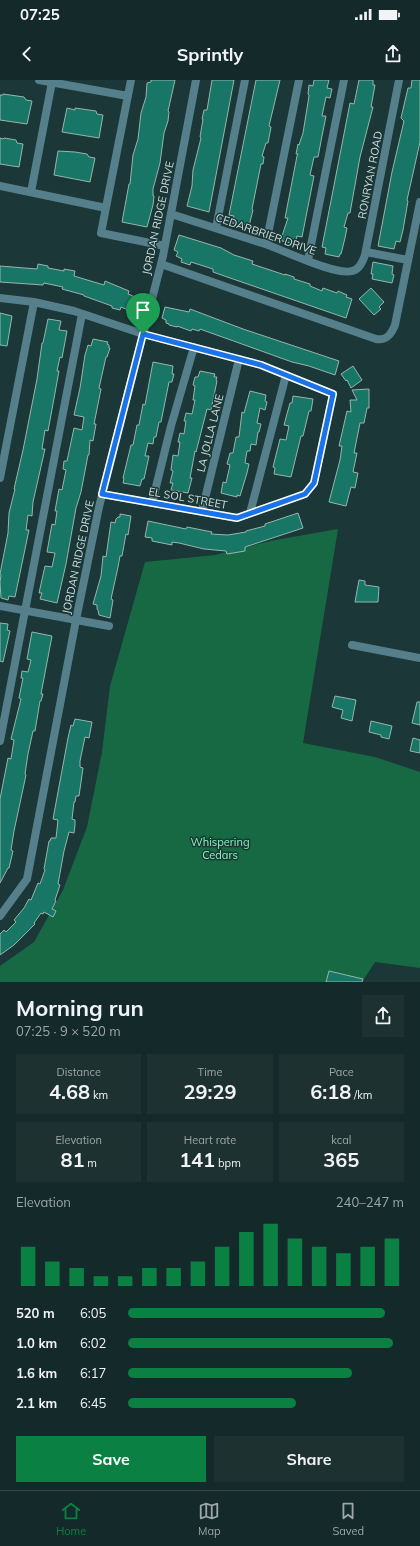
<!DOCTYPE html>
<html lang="en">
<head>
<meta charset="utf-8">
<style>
	:root { --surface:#142929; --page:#1d3131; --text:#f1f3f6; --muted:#9da6a8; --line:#334546; --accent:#0b8043 }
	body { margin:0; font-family:Mulish,sans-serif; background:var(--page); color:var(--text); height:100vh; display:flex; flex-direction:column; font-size:15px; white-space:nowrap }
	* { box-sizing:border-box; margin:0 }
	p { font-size:13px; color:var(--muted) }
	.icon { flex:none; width:22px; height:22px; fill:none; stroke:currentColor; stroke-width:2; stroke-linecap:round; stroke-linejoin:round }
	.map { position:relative; height:902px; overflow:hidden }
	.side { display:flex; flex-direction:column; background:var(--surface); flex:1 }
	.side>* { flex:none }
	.pin { position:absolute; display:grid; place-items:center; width:34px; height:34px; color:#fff; margin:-41px -17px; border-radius:50% 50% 50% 0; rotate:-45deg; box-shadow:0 0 4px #0007 }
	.pin .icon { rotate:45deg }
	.round { display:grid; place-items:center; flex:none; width:42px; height:42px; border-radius:0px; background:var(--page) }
	.headline { display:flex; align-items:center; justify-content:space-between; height:68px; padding:0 16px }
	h1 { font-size:22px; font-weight:700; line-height:30px }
	.metrics { display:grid; grid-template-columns:repeat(3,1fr); gap:6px; height:68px; padding:4px 16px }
	.metrics div { display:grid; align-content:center; border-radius:0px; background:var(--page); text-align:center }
	.metrics b { font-size:20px; font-weight:700 }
	.metrics small { font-size:11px; font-weight:400 }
	.metrics p { font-size:11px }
	.chart { height:112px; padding:8px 16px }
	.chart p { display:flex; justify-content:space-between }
	.chart svg { width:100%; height:72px; margin-top:4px; stroke:var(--accent); stroke-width:6 }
	.primary-button { display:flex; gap:8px; margin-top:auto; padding:8px 16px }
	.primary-button a { flex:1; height:46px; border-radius:0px; background:var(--accent); color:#fff; font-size:16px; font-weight:700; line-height:46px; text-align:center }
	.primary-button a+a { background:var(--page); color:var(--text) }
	ul { padding:0 16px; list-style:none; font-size:13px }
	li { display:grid; grid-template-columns:64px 48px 1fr; align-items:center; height:30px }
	li i { height:10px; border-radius:5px; background:var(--accent) }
	.status { display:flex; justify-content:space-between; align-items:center; height:28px; padding:0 20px; background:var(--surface); direction:ltr }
	.status svg { height:11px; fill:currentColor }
	header { display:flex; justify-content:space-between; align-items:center; height:52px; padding:0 16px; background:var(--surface); font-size:18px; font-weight:700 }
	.tab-bar { display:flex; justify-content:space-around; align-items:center; height:56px; border-top:1px solid var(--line); background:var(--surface); font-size:11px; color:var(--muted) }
	.tab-bar a { display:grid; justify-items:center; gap:2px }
	.tab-bar .on { color:var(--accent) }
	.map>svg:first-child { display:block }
</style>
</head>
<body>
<div class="status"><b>07:25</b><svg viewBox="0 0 49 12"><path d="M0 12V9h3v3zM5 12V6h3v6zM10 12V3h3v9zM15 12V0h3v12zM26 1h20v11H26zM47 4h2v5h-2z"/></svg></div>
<header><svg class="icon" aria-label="back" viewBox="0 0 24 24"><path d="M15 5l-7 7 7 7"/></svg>Sprintly<svg class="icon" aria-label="share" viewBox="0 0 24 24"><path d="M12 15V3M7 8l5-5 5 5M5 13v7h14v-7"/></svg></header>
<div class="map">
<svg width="420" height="902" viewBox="0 0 420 902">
	<rect width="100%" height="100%" fill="#1b3737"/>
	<!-- green -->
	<path fill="#176943" d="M338 449 303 663 375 677 420 692V888L375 882 362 902H0V886L34 862 63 810 87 747 102 672 110 606 145 482 215 475 270 461Z"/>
	<!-- building -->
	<path fill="#187666" stroke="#97b5ad" d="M151 0H175L168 31 169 32 168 41 164 53 160 83 153 109V116H154L153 125 147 147 122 142 129 104H130L133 75 138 59 141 33 146 17 147 3 151 2Z
		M212 0H234L209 132 187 126 192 106 193 90 201 58 200 57 203 39H202L204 30H207Z
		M256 0H280L269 46 271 47 268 63H266L262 76 264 77 263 84H261L252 129 253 130 249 146 232 143 234 136 229 135Z
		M314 0H329L327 8 332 9 330 18 326 17 322 36H326L322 56 318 77H314L310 95 314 96 302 157 297 156 295 164 282 161V156L288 138H285L297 76 298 74H296L298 64 299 65 303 53 309 16V15L308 14 309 5 313 6Z
		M359 0H373V5H375L371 27H373L360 77 350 133H348L344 147 347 148 345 158 341 174H340L339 177 325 174 326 168 322 167 350 23 354 24Z
		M412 0H420V62L407 120 408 121 403 150 400 162 396 161 394 169 378 166 392 92 404 41 401 38 408 8H411Z
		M3 14 24 17 26 20 32 21 27 44 0 40V15H3Z
		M67 28 75 30V28L96 31 97 34 103 35 99 58 62 52Z
		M0 58 3 59 4 58 16 60 17 63 23 64 19 87 0 84Z
		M58 71 75 72 87 74 89 77 95 78 90 102 54 95Z
		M179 155 221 168 234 175 253 181 252 184 285 195V194L294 197V199L310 204V206L322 211 323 208 337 213 338 211 347 215 346 217 352 219 346 238 233 199 213 192V189L191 182 190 185 181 182 182 179 176 176 178 172 174 170Z
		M373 182 393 186 392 194 394 195 392 203 372 199 373 194H371Z
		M38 184 48 186V188L64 191V189L75 191 74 196 104 205 105 201 129 211 128 214 133 216 128 230 121 227 120 230 112 228V226L84 216V215L62 209 63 207 44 203 43 205 0 202V186L37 189Z
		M371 208 384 222 379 227 381 229 374 235 359 219Z
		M165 227 189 232 190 229 243 249 339 281 335 295 309 286 292 282 200 249 199 251 192 249 191 251 177 246V247L169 245V244L166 243V240L162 238Z
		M0 233 12 236 7 266 0 265Z
		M48 239 61 241 59 250 67 251 62 278 60 277 57 291H59L48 351 45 350 42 369H45L33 422 32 436 28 435 26 450H29L15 517 9 516 8 520 1 518 0 502 1 495 0 494 8 453 9 433 15 409H14L23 370 37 299 42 263H43Z
		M93 259 108 262 107 264 109 265V268H110L107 277H106L99 308 101 309 94 344H96L93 361 90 360 89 375H88L81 412 76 428 66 484 57 523 40 519 42 513H39L45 486 52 487 55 473 47 472 52 444 55 445 57 431H55L59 409 62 410 66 390 63 389 64 381H67L74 348 82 350 84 337 74 335 80 308 85 275 88 265 91 266Z
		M153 282 173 286 172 294H174L172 302H169L161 342H159L156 357H154L153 364 148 363 145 376H149L144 399H142L140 406 123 403 124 398H123L131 365H133L137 345H139L143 324 145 325Z
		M353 286 362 300 351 308 347 300 346 301 341 294Z
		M200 291 215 294 214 297H217L216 300 217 301 211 330 207 329 196 372 195 371 190 398H192L188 413 171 410 173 403H170L173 391 171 390 173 375 178 376 180 362H178L180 353 184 354 186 341H184L186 333 192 334 195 320H193L195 306 193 305 195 297H198Z
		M369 309V328H367L364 343H360L354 373H357L353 392 358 393 355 408 351 407 346 426 329 422 340 380 342 366H339L347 331 351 332 350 320H357L352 310Z
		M250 311 266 315 265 321 267 322 265 330 260 328 257 343 261 344 259 352H258L256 365 251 364 250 371H247L245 383 249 384 247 393 240 416 237 415V417L221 413 223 402 226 403 230 385 227 384 230 373H233L236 357H239L242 332 244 333Z
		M293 316 313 319 311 331H309L303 356H301L291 397 274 394 275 388 273 387 280 359 286 360 289 346 284 345 290 323H292Z
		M298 433 303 448 245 467V471L227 474 226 471 204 469 179 463 172 462V465L152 461V458L145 457 148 441 186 449 187 447 212 452 211 454 228 455 246 452V451L265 446V444Z
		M120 434 131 436 128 455 126 454 122 476H120L118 487 111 519 113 520 110 538 99 535 98 530 97 529V525L93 524 101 496 103 476 106 477 111 442 115 443 116 439 118 437H120Z
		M359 500 365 501V505L379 507 378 522H355Z
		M0 543 8 544 7 550 10 551 3 582 0 581Z
		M32 552 52 556 41 614H43L41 621H40L35 651H33L28 674 25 694 26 695 14 751 11 770 13 771 9 788H8L0 803V719L8 678 11 679 14 660 11 659 21 619 19 618 23 598H21L22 591 28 592 31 580 27 579Z
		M335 616 356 620 352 641 341 638 343 630 332 627Z
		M417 622H420V645L412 643Z
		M75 639 92 642 89 658 85 657 80 681V687L83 688 79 716H76L75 722H74L72 739 75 740V745L74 753 69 752 64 771 58 804 60 805 55 820 56 821 52 829 56 831 53 837 44 832 43 834 41 833 34 843 35 844 14 865 0 875V854L4 850 6 852 16 842 14 840 24 828 29 819 31 820 38 803 40 804 45 790 44 789 49 761H50L51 758H56L58 740 53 739 68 658 71 645 73 646Z
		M371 641 392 646 389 659 381 657V655L369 652Z
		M413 658 420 660V673L410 671Z
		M329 891 363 899 362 902H326Z"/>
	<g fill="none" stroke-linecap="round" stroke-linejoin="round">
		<!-- minor -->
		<path stroke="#557f8a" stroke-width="8" d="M39 0 128 16
			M131 0 101 153 165 166
			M0 106 106 128
			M31 112 52 2
			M171 134C202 144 234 154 265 164 283 170 336 196 352 191 359 190 363 181 365 175L399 0
			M216 148 245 0
			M266 164 299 0
			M366 172 408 180
			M308 180 344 0
			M161 184 376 259C386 261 391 255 395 245L420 122
			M0 218 34 222 74 231 143 254 261 285 333 314 314 403 305 414 237 438 102 414
			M0 398 34 222
			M152 423 171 346 194 267
			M202 431 239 279
			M250 433 286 295
			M0 526 109 546
			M352 565 420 578
			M0 661 82 234
			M0 836 27 799 76 540 99 427 163 176 196 0"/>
	</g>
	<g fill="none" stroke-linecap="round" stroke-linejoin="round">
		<!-- route casing -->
		<g stroke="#fff" stroke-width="8">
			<path id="route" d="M143 254 261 285 333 314 314 403 305 414 237 438 102 414Z"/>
		</g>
		<!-- route -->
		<use href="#route" stroke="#1a73e8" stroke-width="5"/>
	</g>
	<g text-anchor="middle" stroke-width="3" stroke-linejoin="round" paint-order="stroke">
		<!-- street labels -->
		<g font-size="11" fill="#d0dfdf" stroke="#1b3737">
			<text transform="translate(370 95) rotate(-79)" y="4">RONRYAN ROAD</text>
			<text transform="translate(158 138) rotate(-78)" y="4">JORDAN RIDGE DRIVE</text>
			<text transform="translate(266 154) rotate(19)" y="4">CEDARBRIER DRIVE</text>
			<text transform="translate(210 353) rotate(-76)" y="4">LA JOLLA LANE</text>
			<text transform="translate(188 418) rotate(10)" y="4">EL SOL STREET</text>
			<text transform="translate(78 477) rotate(-78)" y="4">JORDAN RIDGE DRIVE</text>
		</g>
		<!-- park labels -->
		<g font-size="11" fill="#83f7b8" stroke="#1b3737">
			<text x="220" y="766">Whispering<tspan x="220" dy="13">Cedars</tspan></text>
		</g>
	</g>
</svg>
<div class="pin" style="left:143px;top:254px;background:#1e9e55"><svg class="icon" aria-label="arrive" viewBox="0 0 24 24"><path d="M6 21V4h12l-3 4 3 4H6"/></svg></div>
</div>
<section class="side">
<div class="headline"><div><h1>Morning run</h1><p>07:25 · 9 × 520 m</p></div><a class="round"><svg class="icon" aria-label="share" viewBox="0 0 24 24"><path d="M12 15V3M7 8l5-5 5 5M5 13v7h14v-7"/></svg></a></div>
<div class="metrics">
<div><p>Distance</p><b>4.68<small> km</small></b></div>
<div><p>Time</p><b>29:29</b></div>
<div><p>Pace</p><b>6:18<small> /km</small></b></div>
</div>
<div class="metrics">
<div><p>Elevation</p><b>81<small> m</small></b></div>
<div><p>Heart rate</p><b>141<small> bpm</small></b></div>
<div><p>kcal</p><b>365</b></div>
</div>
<div class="chart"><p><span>Elevation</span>240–247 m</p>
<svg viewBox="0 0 160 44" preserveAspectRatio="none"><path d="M5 44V20M15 44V29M25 44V33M35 44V38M45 44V38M55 44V33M65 44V33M75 44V29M85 44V20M95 44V11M105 44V6M115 44V15M125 44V20M135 44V24M145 44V20M155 44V15"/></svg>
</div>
<ul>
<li><b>520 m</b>6:05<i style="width:93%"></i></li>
<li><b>1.0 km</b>6:02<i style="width:96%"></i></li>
<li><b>1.6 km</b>6:17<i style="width:81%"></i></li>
<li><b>2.1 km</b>6:45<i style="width:61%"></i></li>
</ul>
<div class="primary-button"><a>Save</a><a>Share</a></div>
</section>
<nav class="tab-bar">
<a class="on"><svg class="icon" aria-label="home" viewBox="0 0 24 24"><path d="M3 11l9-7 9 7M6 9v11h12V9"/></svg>Home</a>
<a><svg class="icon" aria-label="map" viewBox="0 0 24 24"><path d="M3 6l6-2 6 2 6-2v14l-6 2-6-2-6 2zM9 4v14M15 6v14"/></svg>Map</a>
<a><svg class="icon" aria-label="saved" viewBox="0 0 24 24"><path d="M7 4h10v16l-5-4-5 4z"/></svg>Saved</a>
</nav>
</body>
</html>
